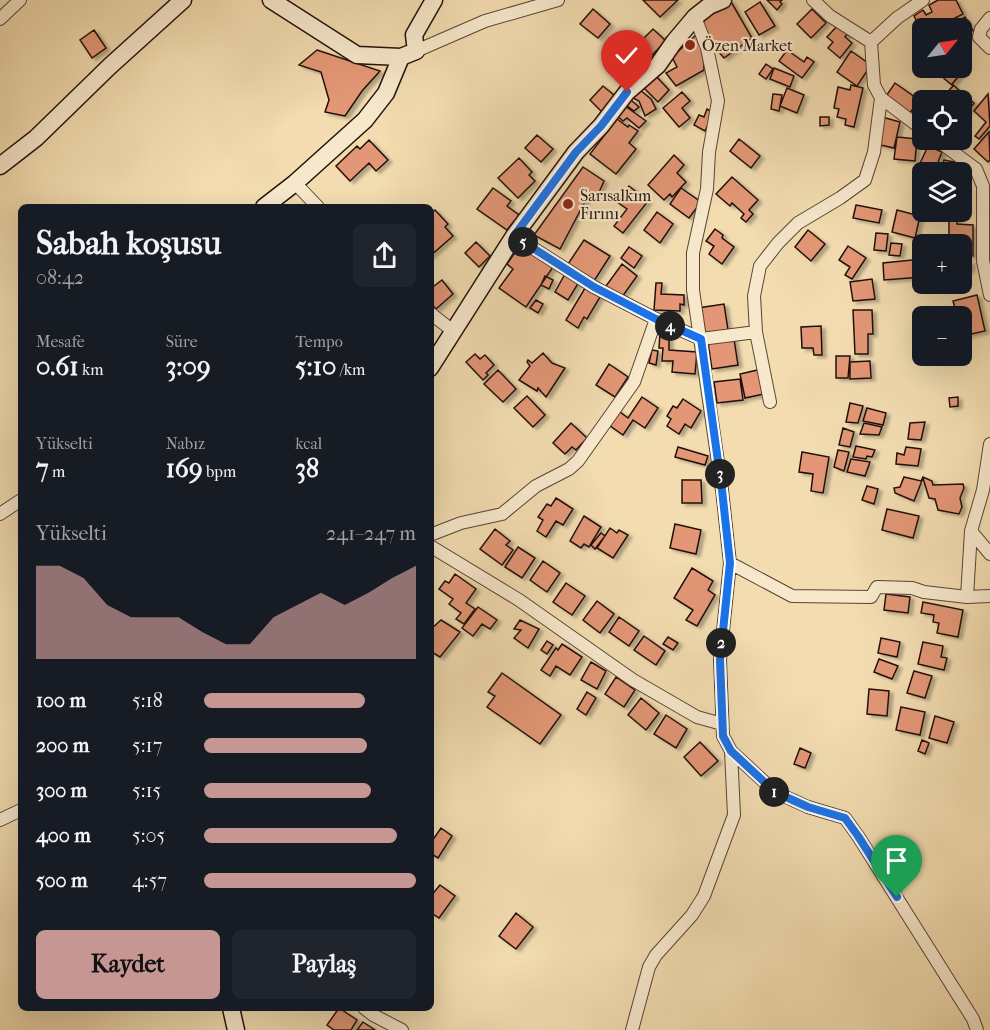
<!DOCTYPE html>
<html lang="tr">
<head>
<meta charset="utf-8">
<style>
	:root { --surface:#171b24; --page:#20242c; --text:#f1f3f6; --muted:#9ea1a6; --accent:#c59692 }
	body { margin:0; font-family:"IM FELL French Canon",serif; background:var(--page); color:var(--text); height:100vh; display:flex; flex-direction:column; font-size:22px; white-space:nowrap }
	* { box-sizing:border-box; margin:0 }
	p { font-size:20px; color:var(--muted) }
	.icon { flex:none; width:33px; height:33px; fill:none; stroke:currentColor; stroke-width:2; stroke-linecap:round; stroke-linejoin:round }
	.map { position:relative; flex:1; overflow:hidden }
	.details { position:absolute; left:18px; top:204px; width:416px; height:807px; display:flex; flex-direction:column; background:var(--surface); border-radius:9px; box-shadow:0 6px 24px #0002 }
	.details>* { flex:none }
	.needle { width:39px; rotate:60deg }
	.buttons { position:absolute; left:912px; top:18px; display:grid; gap:12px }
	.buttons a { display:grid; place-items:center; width:60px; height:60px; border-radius:9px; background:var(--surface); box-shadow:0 6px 24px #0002; font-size:30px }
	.pin { position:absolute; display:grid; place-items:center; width:51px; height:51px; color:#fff; margin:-62px -26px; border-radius:50% 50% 50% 0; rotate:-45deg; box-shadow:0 0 6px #0007 }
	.pin .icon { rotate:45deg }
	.km { position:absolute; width:30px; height:30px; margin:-15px; border-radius:50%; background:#222; color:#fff; font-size:16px; line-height:30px; text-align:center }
	.round { display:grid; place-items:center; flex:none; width:63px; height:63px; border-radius:9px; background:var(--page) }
	.overview { display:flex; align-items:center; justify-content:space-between; height:102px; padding:0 18px }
	h1 { font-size:33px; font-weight:800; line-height:45px }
	.metrics { display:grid; grid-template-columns:repeat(3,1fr); gap:9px; height:102px; padding:6px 18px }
	.metrics div { display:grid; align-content:center }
	.metrics b { font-size:26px; font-weight:800 }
	.metrics small { font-size:16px; font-weight:400 }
	.metrics p { font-size:16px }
	.chart { height:168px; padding:12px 18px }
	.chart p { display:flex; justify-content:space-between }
	.chart svg { width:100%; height:108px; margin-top:6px; fill:var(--accent); opacity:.7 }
	.button { display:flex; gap:12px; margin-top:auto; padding:12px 18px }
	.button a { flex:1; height:69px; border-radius:9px; background:var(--accent); color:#111; font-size:24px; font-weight:800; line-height:69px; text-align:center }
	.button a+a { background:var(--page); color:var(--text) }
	ul { padding:0 18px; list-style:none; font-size:20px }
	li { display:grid; grid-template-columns:96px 72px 1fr; align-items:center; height:45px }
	li i { height:15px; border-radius:8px; background:var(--accent) }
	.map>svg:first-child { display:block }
</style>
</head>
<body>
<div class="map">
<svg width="990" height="1030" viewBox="0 0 990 1030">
	<defs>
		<filter id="shadow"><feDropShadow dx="4" dy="2.5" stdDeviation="1.5" flood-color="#0004"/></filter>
	</defs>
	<rect width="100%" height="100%" fill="#f2dcb0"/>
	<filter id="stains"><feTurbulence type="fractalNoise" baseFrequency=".00333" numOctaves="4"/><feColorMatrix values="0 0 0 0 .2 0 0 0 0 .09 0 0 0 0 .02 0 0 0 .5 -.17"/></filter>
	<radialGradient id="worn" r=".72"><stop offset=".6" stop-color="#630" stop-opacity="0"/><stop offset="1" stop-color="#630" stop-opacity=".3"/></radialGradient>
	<!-- building -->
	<path fill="#e39776" stroke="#24110a" stroke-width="1.5" filter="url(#shadow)" d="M643 0H678L660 17Z
		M730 0 752 38 724 58 712 44 702 26 704 20Z
		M767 0H782L780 2 782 4 777 10Z
		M938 0H956L963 14 936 28H922V32L914 16 923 10 926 15 932 12 929 5Z
		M760 2 775 26 759 35 745 12Z
		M593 9 610 24 598 38 580 24Z
		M812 9 826 23 811 38 797 24Z
		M965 17 975 34 967 39 957 22Z
		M838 25 848 33 845 37 852 43 840 58 828 48 833 42 827 37Z
		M653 29 666 41 649 58 637 45Z
		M94 30 106 48 92 58 80 40Z
		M697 34 703 51 704 70 676 86 666 73 677 67 672 57Z
		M626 38 637 49 626 60 621 55 615 61 609 55Z
		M317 50 380 71 362 91 345 116 325 112 329 100 321 72 299 65Z
		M787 50 804 62 807 57 814 62 802 78 779 61Z
		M851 51 871 65 857 86 837 72Z
		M639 55 654 68 638 83 623 71Z
		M766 64 773 69 766 79 759 74Z
		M962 64 966 68 952 84 974 103 962 118V100H940L953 86 933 69 935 68H962Z
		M774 68 794 76 790 87 770 79Z
		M655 75 669 90 658 102 643 87Z
		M895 83 919 100 908 116 884 99Z
		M851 85 863 88 854 127 845 125 846 119 837 117 839 109 834 108 838 87 850 90Z
		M603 86 620 100 606 116 590 100Z
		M787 88 804 95 797 113 780 106Z
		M640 90 651 99 656 109 645 116 639 101 633 98Z
		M682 92 690 101 682 108 690 118 679 127 663 108Z
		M773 94 782 95 779 111 771 109Z
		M988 94 990 126 979 139 975 136 986 122 974 111Z
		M631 100 639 107 634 111 626 105Z
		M625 106 646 121 639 128 627 118 623 121 617 116Z
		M707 109 714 113 705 131 694 125 699 115 704 117Z
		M820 117H829V125L820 126Z
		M882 117 900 122 894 148 876 144Z
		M617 119 628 127 629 125 638 131 629 143 636 149 616 174 590 154Z
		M989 132 990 160 988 162 974 149Z
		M537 135 553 149 541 162 525 148Z
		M897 137 917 139 915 161 894 159Z
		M739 139 760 156 751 168 730 151Z
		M369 140 388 160 376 171 369 163 350 181 336 166 357 146 360 149Z
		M928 146 942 152 934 172 922 173 917 170Z
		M674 155 684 165 677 173 686 182 672 197 670 194 664 200 648 185Z
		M519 158 532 172 529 175 535 181 518 198 498 178Z
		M944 160 960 163 959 172H940Z
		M583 167 604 181 597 197 590 192 560 249 534 235Z
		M732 177 758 200 749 210 753 214 746 222 741 218 744 214 732 203 730 206 716 194Z
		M917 181 922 182V197L913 195Z
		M629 186 648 201 623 233 614 226 627 209 617 202Z
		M493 188 511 201 507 206 519 215 507 230 477 209Z
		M681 188 701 202 689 218 670 204Z
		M856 205 882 210 879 223 853 218Z
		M435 210 448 224 445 227 453 236 430 256V214Z
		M897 210 920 216 915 238 892 232Z
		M657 212 673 224 660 243 644 230Z
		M949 215H957V224L973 225V256L962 255V244H952V240H949Z
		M715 229 723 235 722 238 734 247 722 264 709 254 714 246 706 241Z
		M808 230 825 244 811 261 795 247Z
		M876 233 888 234 886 251 874 250Z
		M584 240 610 256 594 281 568 264Z
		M476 242 490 256 479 267 465 253Z
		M891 243 902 244 900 256 889 255Z
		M521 244 553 267 526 307 499 288 513 269 507 264Z
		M848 246 866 258 852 279 845 275 850 267 839 260Z
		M629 247 642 256 634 268 621 258Z
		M922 259V277L884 280 883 263Z
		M962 262H971L970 270H963L962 278Z
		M622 264 637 276 622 297 606 286Z
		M565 274 579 282 568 300 555 292Z
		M545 276 553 280 549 289 541 285Z
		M872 279 875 299 853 301 850 282Z
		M442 280 453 294 436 309 430 302V289Z
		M656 283H662L661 294 684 295V305L680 304V311L654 310Z
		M585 288 600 297 587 319 584 317 578 328 566 320Z
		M977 295 985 331 962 336V316H957L953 301Z
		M536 300 543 304 538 313 530 308Z
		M724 304 728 330 702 333 698 308Z
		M853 310H872L873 334H868V354H855Z
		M821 326 822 355H814L813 348H802L801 327Z
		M660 333 669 334V350L697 352 695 374 672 372 673 361H662L663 348H659Z
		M734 339 738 365 712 369 708 343Z
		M652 350 658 351 656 365 649 363Z
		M543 353 552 363 565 368 546 397 538 388 537 391 519 380 530 366 527 362 528 360 532 363Z
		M475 354 480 359 485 355 494 365 486 373 488 375 483 380 466 362Z
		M836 356H850L848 378H836Z
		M870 361 871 378 850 379V362Z
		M609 364 628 377 615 397 596 385Z
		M762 369 768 393 745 398 740 374Z
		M498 370 516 389 503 402 484 384Z
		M740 379 743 400 717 403 714 382Z
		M527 396 545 415 533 427 514 408Z
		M642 397 658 408 645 428 633 420 623 435 606 423 616 409 628 418Z
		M958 397V406L950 407 949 398Z
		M683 399 701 411 691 428 685 424 679 434 667 426 671 419 667 416 673 406 677 408Z
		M850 403 863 406 858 423 846 422Z
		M867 408 886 413 883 425 863 421Z
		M925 422 921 440 908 439 910 423Z
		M571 423 587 438 576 450 572 447 565 454 553 443Z
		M864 423 882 427 879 435 860 434Z
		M843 428 854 432 850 447 839 445Z
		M856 446 875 450 872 457 867 456 866 459 853 457Z
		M678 447 708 456 705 465 675 457Z
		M906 447 921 449 918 466 896 464 897 453 904 455Z
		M838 450 849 452 844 471 834 467Z
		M802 452 829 457 823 493 811 491 813 474 799 472Z
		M851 459 870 462 865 476 847 472Z
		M904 477 921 481 923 477 932 481 933 485 963 484 964 488 960 498 962 507 959 514 938 510 935 499 929 498 923 478 914 501 895 493 894 488 900 487Z
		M682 480H701L702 503H682Z
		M867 486 878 489 874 504 862 500Z
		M556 498 573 509 563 525 556 521 546 537 537 531 543 520 538 517 547 504 551 506Z
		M887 509 919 516 913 538 882 530Z
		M584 516 601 527 589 547 584 544 581 548 570 541Z
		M675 524 701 530 696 554 670 548Z
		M610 528 617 533 619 530 628 535 613 558 597 548Z
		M495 529 510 541 506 545 513 550 502 565 480 549Z
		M601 533 605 536 595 549 591 545Z
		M518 547 535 558 522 578 505 567Z
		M543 561 560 573 547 592 530 580Z
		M692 568 713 581 708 590 715 595 697 626 686 620 693 610 674 598Z
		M455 574 476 589 466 603 475 609 464 624 456 619 461 613 449 604 453 599 439 589 445 581 449 583Z
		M566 583 585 596 572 615 553 602Z
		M886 594 910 597 908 613 884 610Z
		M597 601 614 614 600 633 583 620Z
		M923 602 963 610 958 637 937 633 939 623 933 622 934 615 921 613Z
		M478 607 497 620 490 629 482 624 473 636 462 628Z
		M619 617 639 631 629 646 609 632Z
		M441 620 460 632 440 657 430 651V630Z
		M520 620 539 629 528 648 514 638 521 630 514 629Z
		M644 636 665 651 656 665 634 650Z
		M668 637 678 643 673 650 663 644Z
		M881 638 900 642 897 657 878 653Z
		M547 641 553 645 547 654 541 650Z
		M923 642 943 646 941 657 947 658 944 670 918 664Z
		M562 644 582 657 570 675 556 666 550 676 541 670 556 648 558 650Z
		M879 659 898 666 892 679 874 672Z
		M591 662 606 671 597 689 581 680Z
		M914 671 932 676 925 698 907 693Z
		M502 673 561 715 540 744 487 707 495 696 488 692Z
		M616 677 635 690 624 707 605 694Z
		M869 689 889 691 887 716 867 714Z
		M587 692 596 698 586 715 577 709Z
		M641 698 659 713 646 730 628 715Z
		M901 707 925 712 920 735 896 730Z
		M666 715 687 729 676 748 654 734Z
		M935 716 954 722 947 743 929 738Z
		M922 740 929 743 925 754 918 751Z
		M700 742 718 761 701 776 684 757Z
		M800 748 811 753 805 768 794 764Z
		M441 828 452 836 438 858 430 853V844Z
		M440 885 455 896 439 918 430 912V897Z
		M516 913 533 927 516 949 499 936Z
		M339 1008 357 1020 351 1030H334L327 1025Z
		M363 1022 375 1030H357Z"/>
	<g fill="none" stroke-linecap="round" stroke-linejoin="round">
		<!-- street casing -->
		<g stroke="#584434" stroke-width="14">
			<path id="street" d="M813 0 830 16 871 42 874 85 881 98 922 129
				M695 17 707 48 718 101 709 152 707 189 693 253V290L722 490 730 563 720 660 723 736 731 751 775 792 808 807 845 818 858 836 973 1019 977 1030
				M990 18 981 29 979 37 990 48
				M0 19 20 0
				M871 42 897 18 923 0
				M416 51 485 21 558 0
				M937 140 976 169 983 186V261L990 295
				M295 183 318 207
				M514 236 594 287 656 319 701 339 756 332
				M430 313 453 331
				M770 402 756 332 754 296 760 266 778 243 798 223 840 198 865 180 874 152 881 98
				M0 514 21 500
				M971 531 990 554
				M430 535 461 523 502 514 536 486 569 469 578 461 634 382 656 319
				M430 546 519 600 633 680 697 717 722 724
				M730 563 792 596 871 597 877 587 912 588 924 592 967 597 990 596
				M967 597 971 531 983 490 990 444
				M0 820 21 810
				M364 1008 373 1015 402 1030
				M632 1030 649 967 656 955 692 915 704 896 734 815 731 751"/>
		</g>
		<!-- secondary casing -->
		<g stroke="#24110a" stroke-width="19">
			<path id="secondary" d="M271 0 357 55 401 57 416 51 414 35 434 0
				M0 166 36 138 110 66 183 0
				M264 207 295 183 365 120 386 93 401 57
				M430 368 514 236 576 152 601 126 627 92 658 65 674 42 695 17 709 6 723 0
				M231 1008 236 1030"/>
		</g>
		<!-- street -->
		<use href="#street" stroke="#f7e8cc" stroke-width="12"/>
		<!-- secondary -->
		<use href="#secondary" stroke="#f7e8cc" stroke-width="16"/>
	</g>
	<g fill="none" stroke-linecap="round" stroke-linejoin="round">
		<!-- route casing -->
		<g stroke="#fff" stroke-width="12">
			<path id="route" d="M627 92 601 126 576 152 514 236 594 287 656 319 701 339 722 490 730 563 720 660 723 736 731 751 775 792 808 807 845 818 858 836 897 897"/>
		</g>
		<!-- route -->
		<use href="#route" stroke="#1a73e8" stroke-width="8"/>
	</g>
	<!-- markers -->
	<g fill="#8f2418" stroke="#f7e8cc" stroke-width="2">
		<circle cx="690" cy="45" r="6"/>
		<circle cx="568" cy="204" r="6"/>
	</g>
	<g text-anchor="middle" stroke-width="4.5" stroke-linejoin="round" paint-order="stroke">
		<!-- poi labels -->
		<g font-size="16" fill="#24110a" stroke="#f7e8cc" text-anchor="start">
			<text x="702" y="51">Özen Market</text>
			<text x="580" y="201">Sarısalkım<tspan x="580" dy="18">Fırını</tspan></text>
		</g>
	</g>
	<rect width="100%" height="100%" filter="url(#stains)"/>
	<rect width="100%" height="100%" fill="url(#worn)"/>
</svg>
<div class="buttons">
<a><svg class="needle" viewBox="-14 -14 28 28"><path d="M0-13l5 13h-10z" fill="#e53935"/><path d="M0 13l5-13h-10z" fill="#9ea1a6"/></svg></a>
<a><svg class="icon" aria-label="locate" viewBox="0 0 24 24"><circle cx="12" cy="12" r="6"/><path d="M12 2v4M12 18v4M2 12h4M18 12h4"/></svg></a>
<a><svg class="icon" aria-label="layers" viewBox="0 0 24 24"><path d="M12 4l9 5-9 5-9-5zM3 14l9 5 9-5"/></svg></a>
<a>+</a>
<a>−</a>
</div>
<div class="pin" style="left:897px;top:897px;background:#1e9e55"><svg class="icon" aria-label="arrive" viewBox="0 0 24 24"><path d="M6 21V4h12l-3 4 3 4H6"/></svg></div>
<div class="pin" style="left:627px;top:92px;background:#d93025"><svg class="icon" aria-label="check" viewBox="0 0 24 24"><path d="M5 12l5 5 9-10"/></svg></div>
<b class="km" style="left:774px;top:792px">1</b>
<b class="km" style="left:721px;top:643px">2</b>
<b class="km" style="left:720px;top:474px">3</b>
<b class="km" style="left:670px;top:326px">4</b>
<b class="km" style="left:523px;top:242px">5</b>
<section class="details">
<div class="overview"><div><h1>Sabah koşusu</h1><p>08:42</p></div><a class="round"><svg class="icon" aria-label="share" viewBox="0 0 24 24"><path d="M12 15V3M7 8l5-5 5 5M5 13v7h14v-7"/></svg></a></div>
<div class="metrics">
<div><p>Mesafe</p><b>0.61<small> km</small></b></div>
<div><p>Süre</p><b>3:09</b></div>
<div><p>Tempo</p><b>5:10<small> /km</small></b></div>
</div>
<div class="metrics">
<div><p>Yükselti</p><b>7<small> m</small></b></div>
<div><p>Nabız</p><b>169<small> bpm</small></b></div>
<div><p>kcal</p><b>38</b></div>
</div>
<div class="chart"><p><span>Yükselti</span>241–247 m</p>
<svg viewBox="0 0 160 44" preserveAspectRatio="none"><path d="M0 44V6L10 6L20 11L30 22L40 27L50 27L60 27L70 33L80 38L90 38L100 27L110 22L120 17L130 22L140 17L150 11L160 6V44z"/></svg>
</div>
<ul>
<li><b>100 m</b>5:18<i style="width:76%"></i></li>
<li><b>200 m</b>5:17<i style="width:77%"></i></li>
<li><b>300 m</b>5:15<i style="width:79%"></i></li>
<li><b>400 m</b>5:05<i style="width:91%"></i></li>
<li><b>500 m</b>4:57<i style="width:100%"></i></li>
</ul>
<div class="button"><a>Kaydet</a><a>Paylaş</a></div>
</section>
</div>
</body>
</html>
